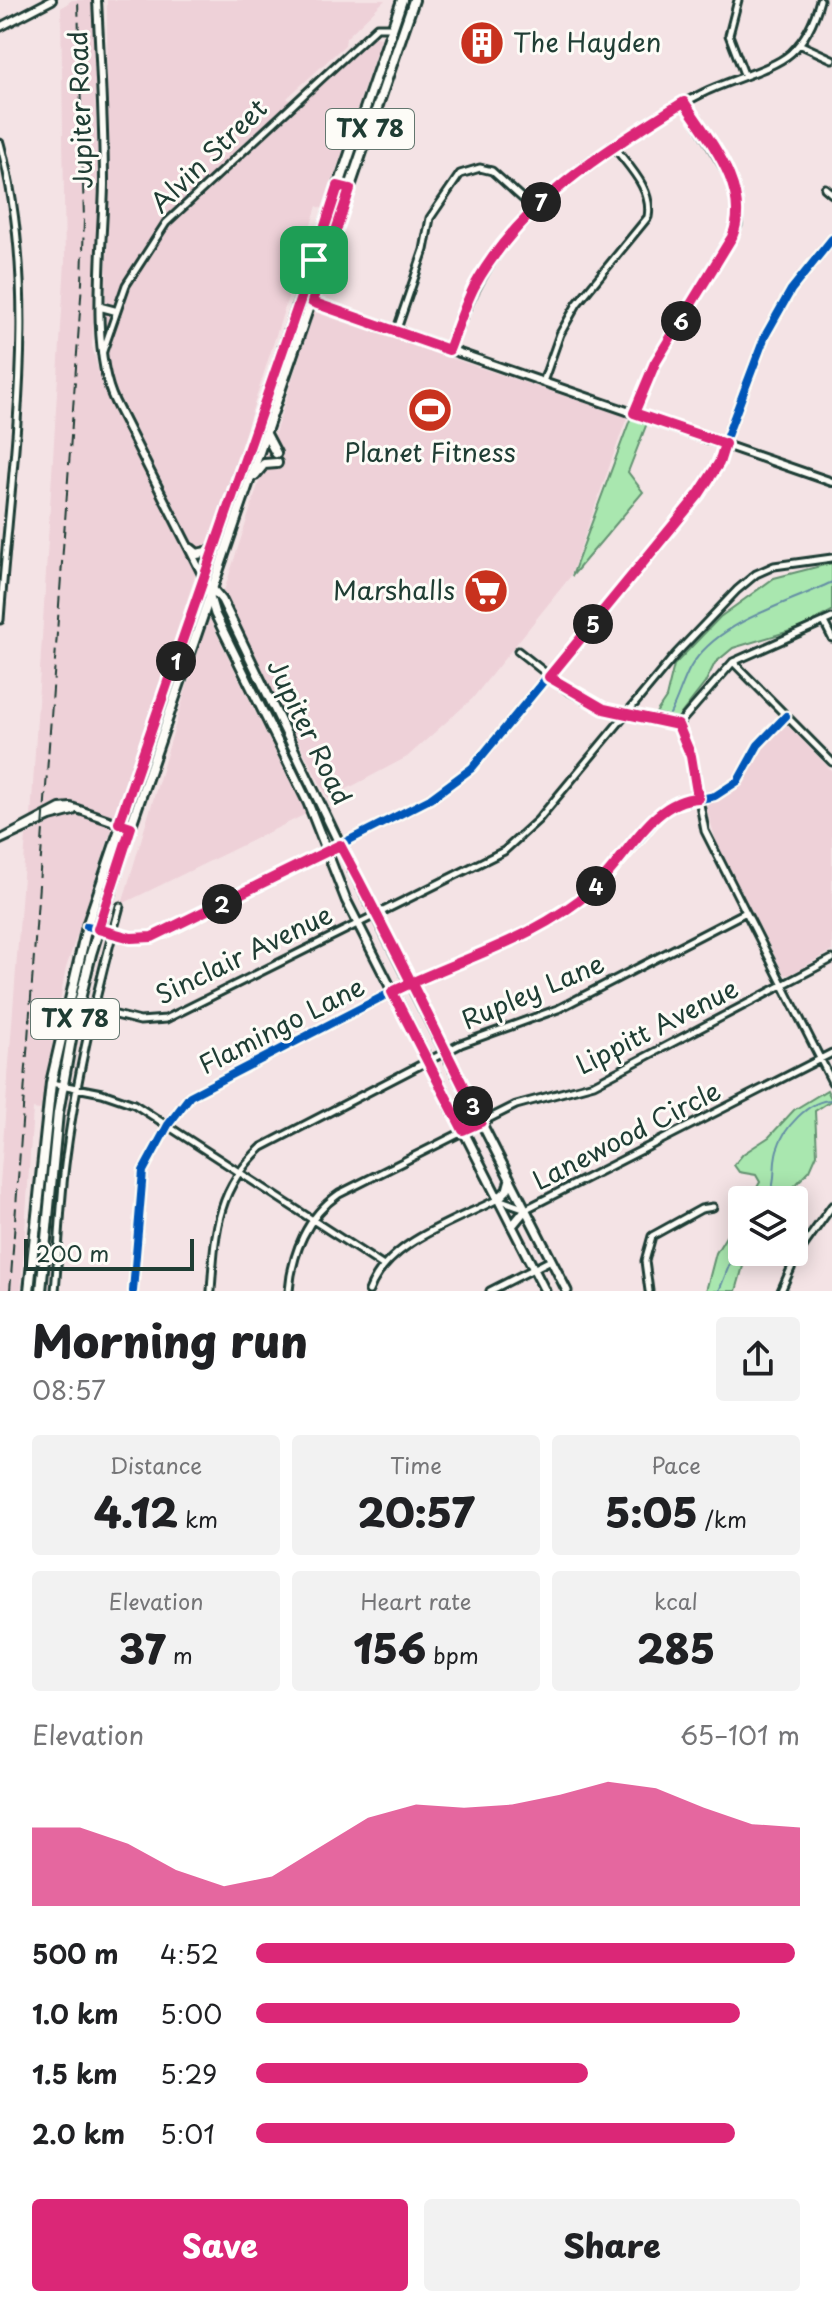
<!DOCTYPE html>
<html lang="en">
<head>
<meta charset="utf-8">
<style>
	:root { --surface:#fff; --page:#f2f2f2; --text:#202124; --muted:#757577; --accent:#db2777 }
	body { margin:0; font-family:"Playpen Sans",sans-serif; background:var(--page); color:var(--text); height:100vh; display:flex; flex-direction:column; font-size:30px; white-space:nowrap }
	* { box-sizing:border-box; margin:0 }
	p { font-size:26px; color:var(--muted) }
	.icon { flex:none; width:44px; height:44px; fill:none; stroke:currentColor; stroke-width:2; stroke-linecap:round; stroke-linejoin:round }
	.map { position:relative; height:1291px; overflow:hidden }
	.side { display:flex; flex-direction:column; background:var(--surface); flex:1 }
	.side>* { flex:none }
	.tools { position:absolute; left:728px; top:1186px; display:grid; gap:16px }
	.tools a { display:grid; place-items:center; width:80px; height:80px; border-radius:8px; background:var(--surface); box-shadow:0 4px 20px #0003; font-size:40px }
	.scale { position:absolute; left:24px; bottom:20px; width:170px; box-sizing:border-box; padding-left:8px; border:4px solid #1f3d34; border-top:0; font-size:22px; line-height:28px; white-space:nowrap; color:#1f3d34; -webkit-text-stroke:6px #fdfcf7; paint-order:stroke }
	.pin { position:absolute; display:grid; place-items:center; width:68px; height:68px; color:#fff; margin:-34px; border-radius:16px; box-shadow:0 4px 12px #0006 }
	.km { position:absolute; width:40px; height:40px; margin:-20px; border-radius:50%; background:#222; color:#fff; font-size:22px; line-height:40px; text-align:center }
	.round { display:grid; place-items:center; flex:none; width:84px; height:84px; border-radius:8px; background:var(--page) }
	.headline { display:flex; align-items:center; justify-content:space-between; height:136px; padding:0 32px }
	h1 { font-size:44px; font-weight:800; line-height:60px }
	.stats { display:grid; grid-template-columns:repeat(3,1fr); gap:12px; height:136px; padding:8px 32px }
	.stats div { display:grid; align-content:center; border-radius:8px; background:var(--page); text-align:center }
	.stats b { font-size:40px; font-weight:800 }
	.stats small { font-size:22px; font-weight:400 }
	.stats p { font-size:22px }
	.chart { height:224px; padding:16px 32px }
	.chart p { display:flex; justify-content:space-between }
	.chart svg { width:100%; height:144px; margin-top:8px; fill:var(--accent); opacity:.7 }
	.primary-button { display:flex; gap:16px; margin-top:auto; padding:16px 32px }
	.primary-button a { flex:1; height:92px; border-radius:8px; background:var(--accent); color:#fff; font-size:32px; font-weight:800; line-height:92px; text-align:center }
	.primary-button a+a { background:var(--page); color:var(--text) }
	ul { padding:0 32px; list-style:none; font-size:26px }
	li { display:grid; grid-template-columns:128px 96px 1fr; align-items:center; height:60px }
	li i { height:20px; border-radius:10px; background:var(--accent) }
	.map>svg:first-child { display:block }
</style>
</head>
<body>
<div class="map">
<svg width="832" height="1291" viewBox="0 0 832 1291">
	<rect width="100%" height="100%" fill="#f4e3e5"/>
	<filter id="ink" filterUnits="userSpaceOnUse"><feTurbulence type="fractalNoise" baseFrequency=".0125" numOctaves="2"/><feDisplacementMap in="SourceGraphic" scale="16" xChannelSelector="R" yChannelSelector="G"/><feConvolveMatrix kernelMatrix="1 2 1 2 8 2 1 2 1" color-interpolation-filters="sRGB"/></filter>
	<g filter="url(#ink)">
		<!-- built -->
		<path fill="#eed1d8" d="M72 0H93L99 230 92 346 102 386 196 573 66 968 40 1110 33 1109 21 1291H0V1184L26 836 55 821 56 807 31 817 65 262 61 8Z
			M107 0H385L346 38 345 45 287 98 295 106 373 36 381 38 323 209 317 206 208 549 195 547 116 390 104 354 108 233Z
			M314 312 627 417 570 577 472 699 407 757 328 799 223 594Z
			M208 616 306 814 122 904Z
			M786 724 832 771V951L789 975 784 974 716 841 706 806 741 787 766 743Z"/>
		<!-- green -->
		<path fill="#a9e7af" stroke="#649272" stroke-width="2" d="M631 417 647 423 628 472 643 492 572 576Z
			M832 563V611L800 628 733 648 715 663 705 683 677 719 656 713 666 698 674 665 720 617 774 578Z
			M827 1090 832 1100 815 1111 817 1154 810 1170 781 1200H750L760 1182 756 1175 739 1172 734 1165 743 1154 769 1137 794 1110Z
			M742 1210V1252H747L736 1291H706L716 1253Z"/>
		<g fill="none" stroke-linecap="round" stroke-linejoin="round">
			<!-- stream -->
			<path stroke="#658fa5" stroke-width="2" d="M670 714C678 699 682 683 690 668 717 621 786 605 832 582
				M766 1200C778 1185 772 1167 777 1150 783 1129 808 1100 832 1100
				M719 1291 742 1233"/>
			<!-- minor casing -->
			<g stroke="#1f3d34" stroke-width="11">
				<path id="minor" d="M738 0 729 35 744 74
					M799 44 832 59
					M0 143C41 294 11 465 0 620
					M825 188 832 194
					M396 332 424 250 430 218 460 174 480 168 492 171 534 209
					M449 350C472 289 500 236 551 194 596 156 650 119 703 93 728 80 772 70 791 53 806 39 815 19 820 0
					M102 354 126 285 166 223 377 27H392
					M543 382 560 334 577 304 648 217C653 190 630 168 615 148
					M634 413 655 363 738 225 737 197 730 178 684 102
					M824 622 832 638
					M518 651 567 690 604 709 678 725 691 756 705 831 832 1082
					M733 662 832 762
					M678 725 733 662 832 618
					M87 926 141 939 166 933 430 799 472 768 711 478 765 336 791 290 832 239
					M92 1009 140 1021 166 1019 504 851 538 820 676 654 737 590 756 574 774 566 832 558
					M51 1083 102 1093 134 1104 382 1265
					M55 1291C59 1247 60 1201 66 1157 77 1072 97 989 120 906
					M133 1291 143 1171 168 1125 190 1096 411 982 524 935 590 892 610 874 668 806 715 796 738 781 758 745 786 716
					M211 1291C215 1233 216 1189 262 1147L461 1044 558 1009 746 912
					M289 1291C292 1253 307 1216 339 1194L516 1105 594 1084 832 959
					M369 1291C388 1241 454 1222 498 1199L526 1209 832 1053
					M490 1291 551 1260
					M649 1291 645 1261 652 1236 701 1209 713 1207
					M781 1291 797 1255 832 1206"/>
			</g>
			<!-- tertiary casing -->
			<g stroke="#1f3d34" stroke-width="12">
				<path id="tertiary" d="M97 0C100 61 104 123 104 184 103 244 89 349 115 402L205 580
					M0 27 52 0
					M301 298 832 482
					M101 307 116 311
					M0 840 60 808 71 807 123 825
					M0 840 50 817 73 811"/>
			</g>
			<!-- secondary casing -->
			<g stroke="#1f3d34" stroke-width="13">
				<path id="secondary" d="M205 580 222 600 340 845 567 1291
					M205 580 215 614 308 803 346 900 545 1291
					M498 1199 507 1190 510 1179
					M512 1226 526 1209"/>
			</g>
			<!-- primary casing -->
			<g stroke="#1f3d34" stroke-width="14">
				<path id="primary" d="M266 434 276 453
					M255 475 264 464 277 463
					M191 549 197 554 215 550
					M29 1291 51 1083 87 926 402 0
					M41 1291 58 1113 73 1028 91 954 128 834 414 0"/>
			</g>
			<!-- minor -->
			<use href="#minor" stroke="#fdfcf7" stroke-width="5"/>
			<!-- tertiary -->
			<use href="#tertiary" stroke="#fdfcf7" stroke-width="6"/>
			<!-- secondary -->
			<use href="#secondary" stroke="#fdfcf7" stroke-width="7"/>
			<!-- primary -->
			<use href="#primary" stroke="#fdfcf7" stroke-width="8"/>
			<!-- rail -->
			<path stroke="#1f3d34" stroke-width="2" stroke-dasharray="12 6" stroke-linecap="butt" d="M10 1291 82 283 84 220 78 0"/>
			<!-- cycleway casing -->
			<g stroke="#fdfcf7" stroke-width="13">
				<path id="cycleway" d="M87 926 141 939 166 933 430 799 472 768 711 478 765 336 791 290 832 239
					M133 1291 143 1171 168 1125 190 1096 411 982 524 935 590 892 610 874 668 806 715 796 738 781 758 745 786 716"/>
			</g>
			<!-- cycleway -->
			<use href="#cycleway" stroke="#0057b8" stroke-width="8"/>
		</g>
	</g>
	<g fill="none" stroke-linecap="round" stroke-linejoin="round" filter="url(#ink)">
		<!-- route casing -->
		<g stroke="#fff" stroke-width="16">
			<path id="route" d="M314 260 119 823 131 827 98 929 131 938 152 937 340 845C389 936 435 1029 481 1122L463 1130 392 992C460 958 536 940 594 888 626 860 651 800 698 798L691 756 678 725 604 709 549 677 699 494 719 463 725 444 634 413 655 363 732 237C752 190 709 140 684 102 605 151 520 203 474 287 464 307 457 329 449 350L312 302 350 189 338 186 314 260"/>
		</g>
		<!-- route -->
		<use href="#route" stroke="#db2777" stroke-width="10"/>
	</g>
	<!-- icons -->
	<defs>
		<g id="building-disc" transform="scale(2.3)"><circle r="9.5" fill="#c8321e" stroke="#fdfcf7"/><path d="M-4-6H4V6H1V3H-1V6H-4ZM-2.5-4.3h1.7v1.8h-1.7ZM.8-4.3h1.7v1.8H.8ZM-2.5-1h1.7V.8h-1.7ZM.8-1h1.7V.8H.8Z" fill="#fff"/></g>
		<g id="stadium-disc" transform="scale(2.3)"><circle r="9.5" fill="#c8321e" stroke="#fdfcf7"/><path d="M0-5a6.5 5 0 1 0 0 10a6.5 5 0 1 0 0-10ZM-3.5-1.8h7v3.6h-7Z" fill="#fff"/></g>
		<g id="supermarket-disc" transform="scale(2.3)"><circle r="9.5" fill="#c8321e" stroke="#fdfcf7"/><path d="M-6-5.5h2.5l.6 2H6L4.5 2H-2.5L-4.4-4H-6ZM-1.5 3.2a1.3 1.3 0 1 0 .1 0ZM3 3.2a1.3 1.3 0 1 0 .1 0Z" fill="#fff"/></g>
	</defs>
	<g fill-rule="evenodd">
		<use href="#building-disc" x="482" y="43"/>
		<use href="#stadium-disc" x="430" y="410"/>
		<use href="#supermarket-disc" x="486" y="591"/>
	</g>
	<g text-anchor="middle" stroke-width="6" stroke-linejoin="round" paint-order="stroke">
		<!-- shield labels -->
		<g fill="#fdfcf7" stroke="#62766e" stroke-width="2">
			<rect x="326" y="109" width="88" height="40" rx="6"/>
			<rect x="31" y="999" width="88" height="40" rx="6"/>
		</g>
		<g font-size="24" font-weight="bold" fill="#1f3d34">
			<text x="370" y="137">TX 78</text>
			<text x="75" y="1027">TX 78</text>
		</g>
		<!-- poi labels -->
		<g font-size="26" fill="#1f3d34" stroke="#fdfcf7" text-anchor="start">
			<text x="513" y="52">The Hayden</text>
			<text x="430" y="462" text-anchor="middle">Planet Fitness</text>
			<text x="455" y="600" text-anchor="end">Marshalls</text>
		</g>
		<!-- street labels -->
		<g font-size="26" fill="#1f3d34" stroke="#fdfcf7">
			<text transform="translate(81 110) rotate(-92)" y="9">Jupiter Road</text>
			<text transform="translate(209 156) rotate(-44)" y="9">Alvin Street</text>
			<text transform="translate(309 732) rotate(64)" y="9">Jupiter Road</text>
			<text transform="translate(244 955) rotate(-26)" y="9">Sinclair Avenue</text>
			<text transform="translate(533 992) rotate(-23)" y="9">Rupley Lane</text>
			<text transform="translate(282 1026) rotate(-27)" y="9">Flamingo Lane</text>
			<text transform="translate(657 1027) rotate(-27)" y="9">Lippitt Avenue</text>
			<text transform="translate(627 1136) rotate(-27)" y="9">Lanewood Circle</text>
		</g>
	</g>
</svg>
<div class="tools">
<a><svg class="icon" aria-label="layers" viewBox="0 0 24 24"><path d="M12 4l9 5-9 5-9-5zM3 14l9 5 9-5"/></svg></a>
</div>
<div class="scale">200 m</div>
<div class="pin" style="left:314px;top:260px;background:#1e9e55"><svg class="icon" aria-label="arrive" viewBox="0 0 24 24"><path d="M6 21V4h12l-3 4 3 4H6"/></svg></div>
<b class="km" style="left:176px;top:661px">1</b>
<b class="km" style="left:222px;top:904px">2</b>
<b class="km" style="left:473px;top:1106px">3</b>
<b class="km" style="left:596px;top:886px">4</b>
<b class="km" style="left:593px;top:624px">5</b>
<b class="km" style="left:681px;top:321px">6</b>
<b class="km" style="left:541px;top:202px">7</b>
</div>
<section class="side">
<div class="headline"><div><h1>Morning run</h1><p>08:57</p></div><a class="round"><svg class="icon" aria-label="share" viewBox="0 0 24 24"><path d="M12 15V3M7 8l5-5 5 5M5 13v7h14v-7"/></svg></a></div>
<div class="stats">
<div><p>Distance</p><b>4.12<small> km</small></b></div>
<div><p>Time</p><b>20:57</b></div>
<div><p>Pace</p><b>5:05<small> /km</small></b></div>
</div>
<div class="stats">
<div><p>Elevation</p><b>37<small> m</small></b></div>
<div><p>Heart rate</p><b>156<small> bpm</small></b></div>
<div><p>kcal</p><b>285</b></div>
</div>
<div class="chart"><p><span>Elevation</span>65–101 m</p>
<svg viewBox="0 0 160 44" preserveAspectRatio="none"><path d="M0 44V20L10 20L20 25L30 33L40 38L50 35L60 26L70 17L80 13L90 14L100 13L110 10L120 6L130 8L140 14L150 19L160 20V44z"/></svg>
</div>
<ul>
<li><b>500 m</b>4:52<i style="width:99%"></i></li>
<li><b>1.0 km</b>5:00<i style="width:89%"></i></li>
<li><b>1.5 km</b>5:29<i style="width:61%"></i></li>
<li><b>2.0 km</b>5:01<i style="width:88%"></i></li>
</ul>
<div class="primary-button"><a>Save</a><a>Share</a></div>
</section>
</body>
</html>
